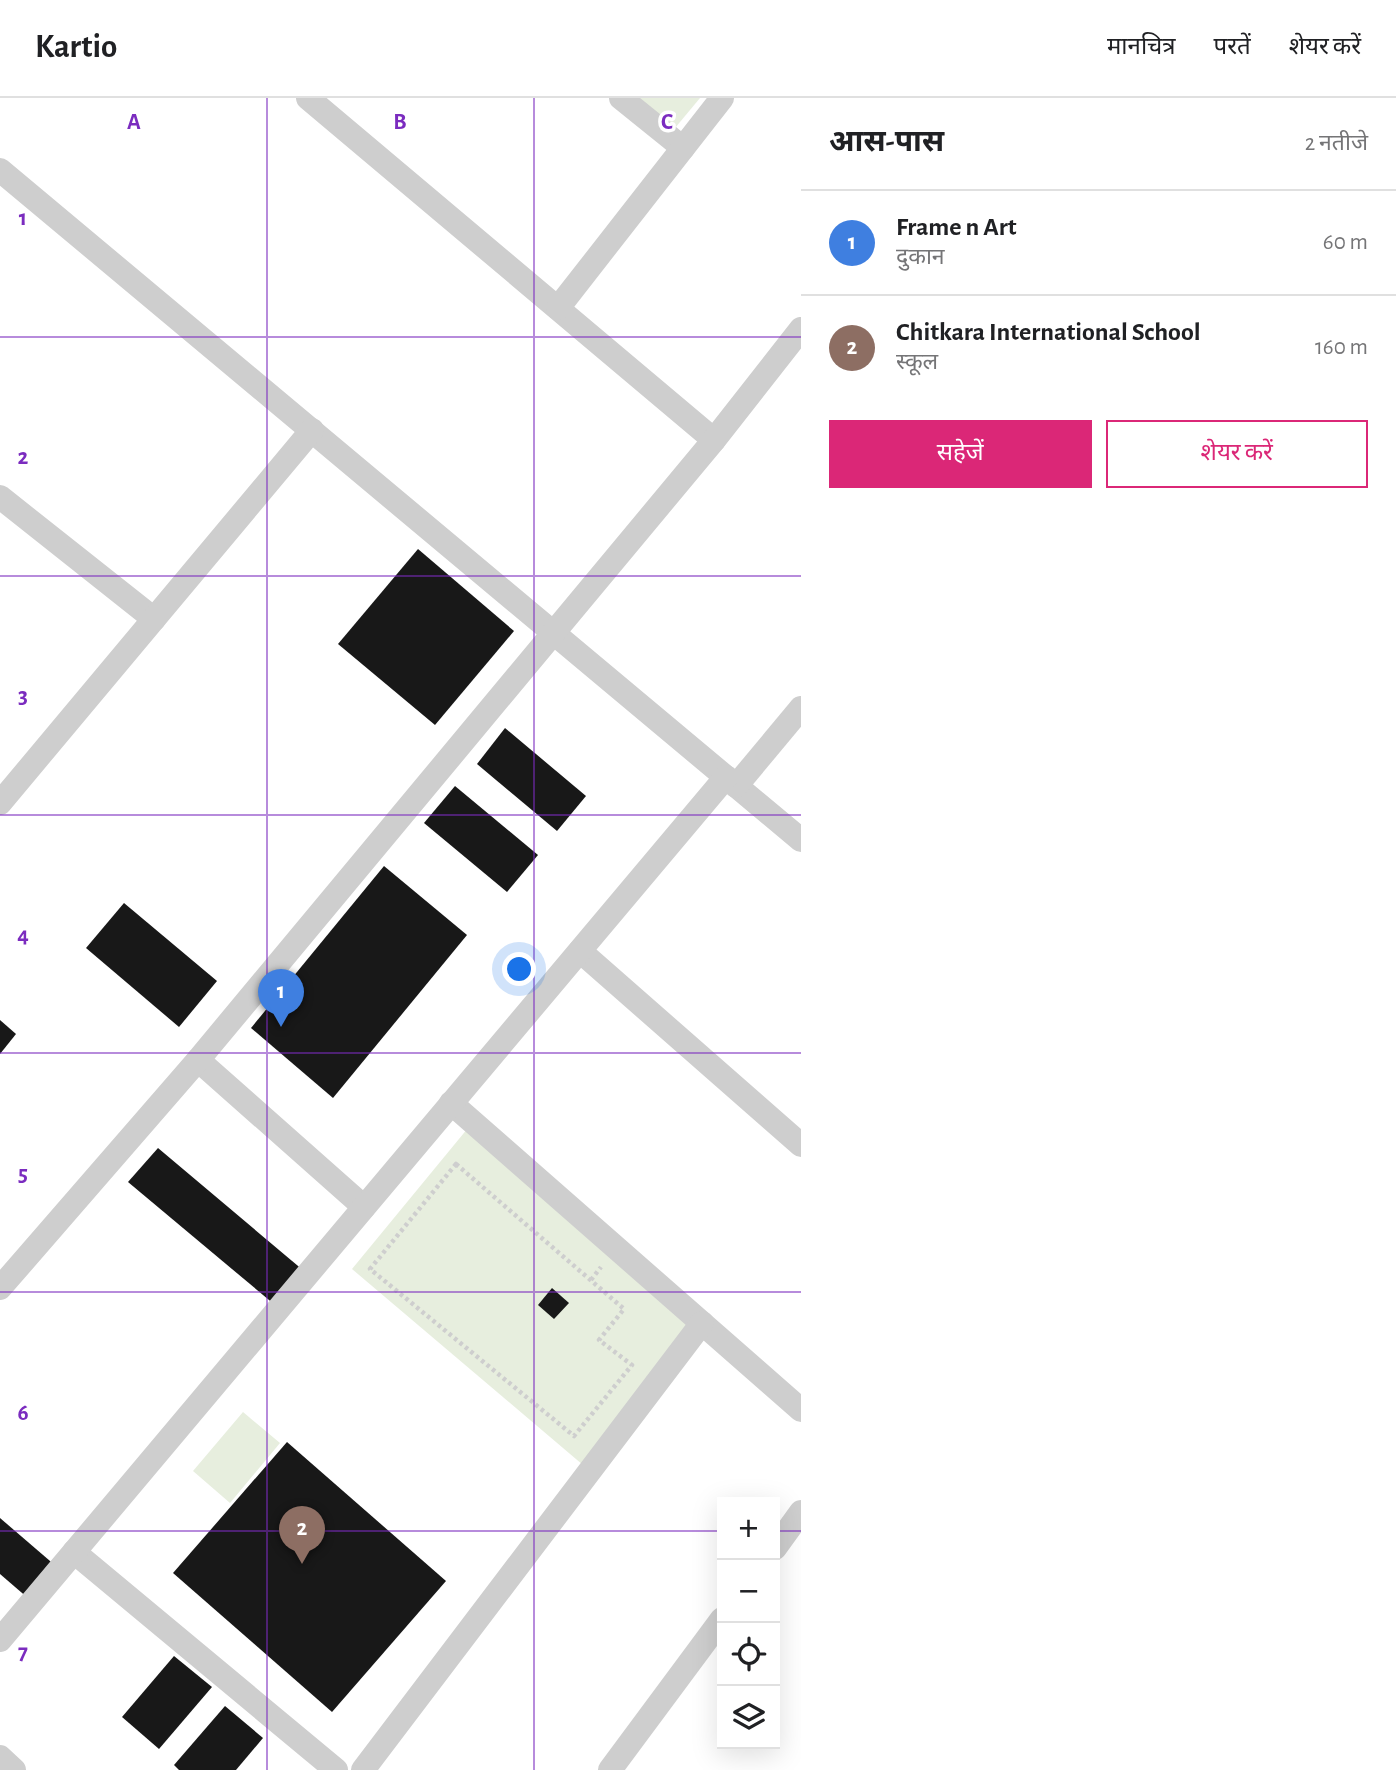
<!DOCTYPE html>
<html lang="hi">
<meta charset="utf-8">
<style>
body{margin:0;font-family:"Alegreya Sans","Noto Sans Devanagari",sans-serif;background:#f2f2f2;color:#202124}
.controls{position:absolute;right:21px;bottom:21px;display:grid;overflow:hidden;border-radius:0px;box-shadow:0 7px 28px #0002}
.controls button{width:63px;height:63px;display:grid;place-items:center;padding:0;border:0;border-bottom:2px solid #e0e0e0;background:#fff;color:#202124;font:35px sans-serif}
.you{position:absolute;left:520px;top:872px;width:24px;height:24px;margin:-18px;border:5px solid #fff;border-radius:50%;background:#1a73e8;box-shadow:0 0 0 10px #1a73e833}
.badge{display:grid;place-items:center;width:46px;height:46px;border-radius:50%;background:#db2777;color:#fff;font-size:23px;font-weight:700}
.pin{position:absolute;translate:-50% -58px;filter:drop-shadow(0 2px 4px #0008)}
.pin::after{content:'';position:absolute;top:37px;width:24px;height:21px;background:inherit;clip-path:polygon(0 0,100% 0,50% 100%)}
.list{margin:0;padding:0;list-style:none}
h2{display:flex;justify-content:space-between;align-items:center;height:91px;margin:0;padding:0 28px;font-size:30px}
h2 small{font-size:23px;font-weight:400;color:#757577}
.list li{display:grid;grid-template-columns:46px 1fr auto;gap:21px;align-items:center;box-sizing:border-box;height:105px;padding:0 28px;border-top:2px solid #e0e0e0}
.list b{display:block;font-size:26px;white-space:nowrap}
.list p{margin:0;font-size:23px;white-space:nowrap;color:#757577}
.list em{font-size:23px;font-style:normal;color:#757577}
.actions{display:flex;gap:14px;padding:21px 28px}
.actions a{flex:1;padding:16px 0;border:2px solid #db2777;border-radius:0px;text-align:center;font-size:24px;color:#db2777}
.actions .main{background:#db2777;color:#fff}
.icon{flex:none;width:38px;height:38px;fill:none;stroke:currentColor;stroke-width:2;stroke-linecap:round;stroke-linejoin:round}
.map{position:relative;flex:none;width:801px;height:1672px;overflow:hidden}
header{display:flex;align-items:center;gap:42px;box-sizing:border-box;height:98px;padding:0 35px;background:#fff;border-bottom:2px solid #e0e0e0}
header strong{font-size:33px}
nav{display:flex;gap:38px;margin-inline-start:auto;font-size:24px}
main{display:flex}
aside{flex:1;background:#fff}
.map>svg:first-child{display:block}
.green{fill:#e7eede}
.building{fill:#181818}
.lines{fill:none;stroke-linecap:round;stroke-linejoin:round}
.path{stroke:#cecece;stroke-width:4.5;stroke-dasharray:3.5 3.5;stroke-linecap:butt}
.street{stroke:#cecece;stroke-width:24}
.grid{fill:none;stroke:#7b2cbf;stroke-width:2;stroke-opacity:0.55}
.grid-label{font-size:23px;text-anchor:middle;font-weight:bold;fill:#7b2cbf;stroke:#fff;stroke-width:7;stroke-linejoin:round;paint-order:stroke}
</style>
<header>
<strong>Kartio</strong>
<nav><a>मानचित्र</a><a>परतें</a><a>शेयर करें</a></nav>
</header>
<main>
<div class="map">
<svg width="801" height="1672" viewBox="0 0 801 1672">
<rect width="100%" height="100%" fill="#fff"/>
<g class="green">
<path d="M 638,0 L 700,0 L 675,30 Z"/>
<path d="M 468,1030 L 690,1224 L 583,1367 L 352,1171 Z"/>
<path d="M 243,1314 L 280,1345 L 230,1405 L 193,1373 Z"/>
</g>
<g class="building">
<path d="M 418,451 L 514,533 L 435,627 L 338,546 Z"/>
<path d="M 505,630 L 586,698 L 557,733 L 477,666 Z"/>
<path d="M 455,688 L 538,757 L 507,794 L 424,725 Z"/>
<path d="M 384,768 L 467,837 L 333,1000 L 251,930 Z"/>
<path d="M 124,805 L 217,883 L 179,929 L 86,850 Z"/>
<path d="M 0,922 L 16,936 L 0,956 Z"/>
<path d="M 158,1050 L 304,1173 L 275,1207 L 128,1084 Z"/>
<path d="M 552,1190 L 569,1205 L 554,1221 L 538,1207 Z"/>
<path d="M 287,1344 L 446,1483 L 332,1614 L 173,1475 Z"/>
<path d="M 0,1420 L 57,1469 L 29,1501 L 0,1476 Z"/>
<path d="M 174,1558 L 212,1589 L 159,1651 L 122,1619 Z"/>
<path d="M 225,1608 L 263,1640 L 236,1672 L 179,1672 L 174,1667 Z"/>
</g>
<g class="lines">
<g class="path">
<path d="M 456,1066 L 624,1211 L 599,1242 L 632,1267 L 574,1338 L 370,1171 Z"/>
<path d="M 591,1182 L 601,1169"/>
</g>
<g class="street">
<path d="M 308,0 L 714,342"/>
<path d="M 621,0 L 683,50"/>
<path d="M 0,72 L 801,742"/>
<path d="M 558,210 L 722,0"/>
<path d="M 0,399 L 154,521"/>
<path d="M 736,688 L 801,610"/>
<path d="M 0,705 L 312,332"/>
<path d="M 580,853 L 801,1047"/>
<path d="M 198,962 L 364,1109"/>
<path d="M 451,1005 L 801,1312"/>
<path d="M 0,1190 L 198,962 L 714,342 L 801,231"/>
<path d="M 775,1450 L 801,1414"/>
<path d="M 74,1454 L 336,1672"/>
<path d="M 0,1542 L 726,679"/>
<path d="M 0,1659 L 14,1672"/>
<path d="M 363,1672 L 702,1225"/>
<path d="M 610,1672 L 722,1521"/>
</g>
</g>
<path class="grid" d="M 267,0 L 267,1672M 534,0 L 534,1672M 0,239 L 801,239M 0,478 L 801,478M 0,717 L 801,717M 0,955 L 801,955M 0,1194 L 801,1194M 0,1433 L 722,1433M 775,1433 L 801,1433"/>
<g class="grid-label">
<text x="134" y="31">A</text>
<text x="400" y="31">B</text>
<text x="667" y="31">C</text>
<text x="23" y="127">1</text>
<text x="23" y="366">2</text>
<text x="23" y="605">3</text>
<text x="23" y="844">4</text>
<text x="23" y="1083">5</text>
<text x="23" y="1322">6</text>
<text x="23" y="1561">7</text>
</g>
</svg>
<div class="controls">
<button>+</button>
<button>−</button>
<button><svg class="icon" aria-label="locate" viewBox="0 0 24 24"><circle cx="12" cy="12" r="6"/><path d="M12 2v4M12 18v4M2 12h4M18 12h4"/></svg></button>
<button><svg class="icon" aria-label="layers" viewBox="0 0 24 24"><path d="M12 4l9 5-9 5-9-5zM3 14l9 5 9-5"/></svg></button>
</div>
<div class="you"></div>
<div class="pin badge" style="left:281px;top:929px;background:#3f7fe0">1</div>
<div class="pin badge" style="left:302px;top:1466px;background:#8d6e63">2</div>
</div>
<aside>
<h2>आस-पास<small>2 नतीजे</small></h2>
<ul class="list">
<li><span class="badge" style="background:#3f7fe0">1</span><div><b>Frame n Art</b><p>दुकान</p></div><em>60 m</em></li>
<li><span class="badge" style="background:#8d6e63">2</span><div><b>Chitkara International School</b><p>स्कूल</p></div><em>160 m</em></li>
</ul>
<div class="actions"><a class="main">सहेजें</a><a>शेयर करें</a></div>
</aside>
</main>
